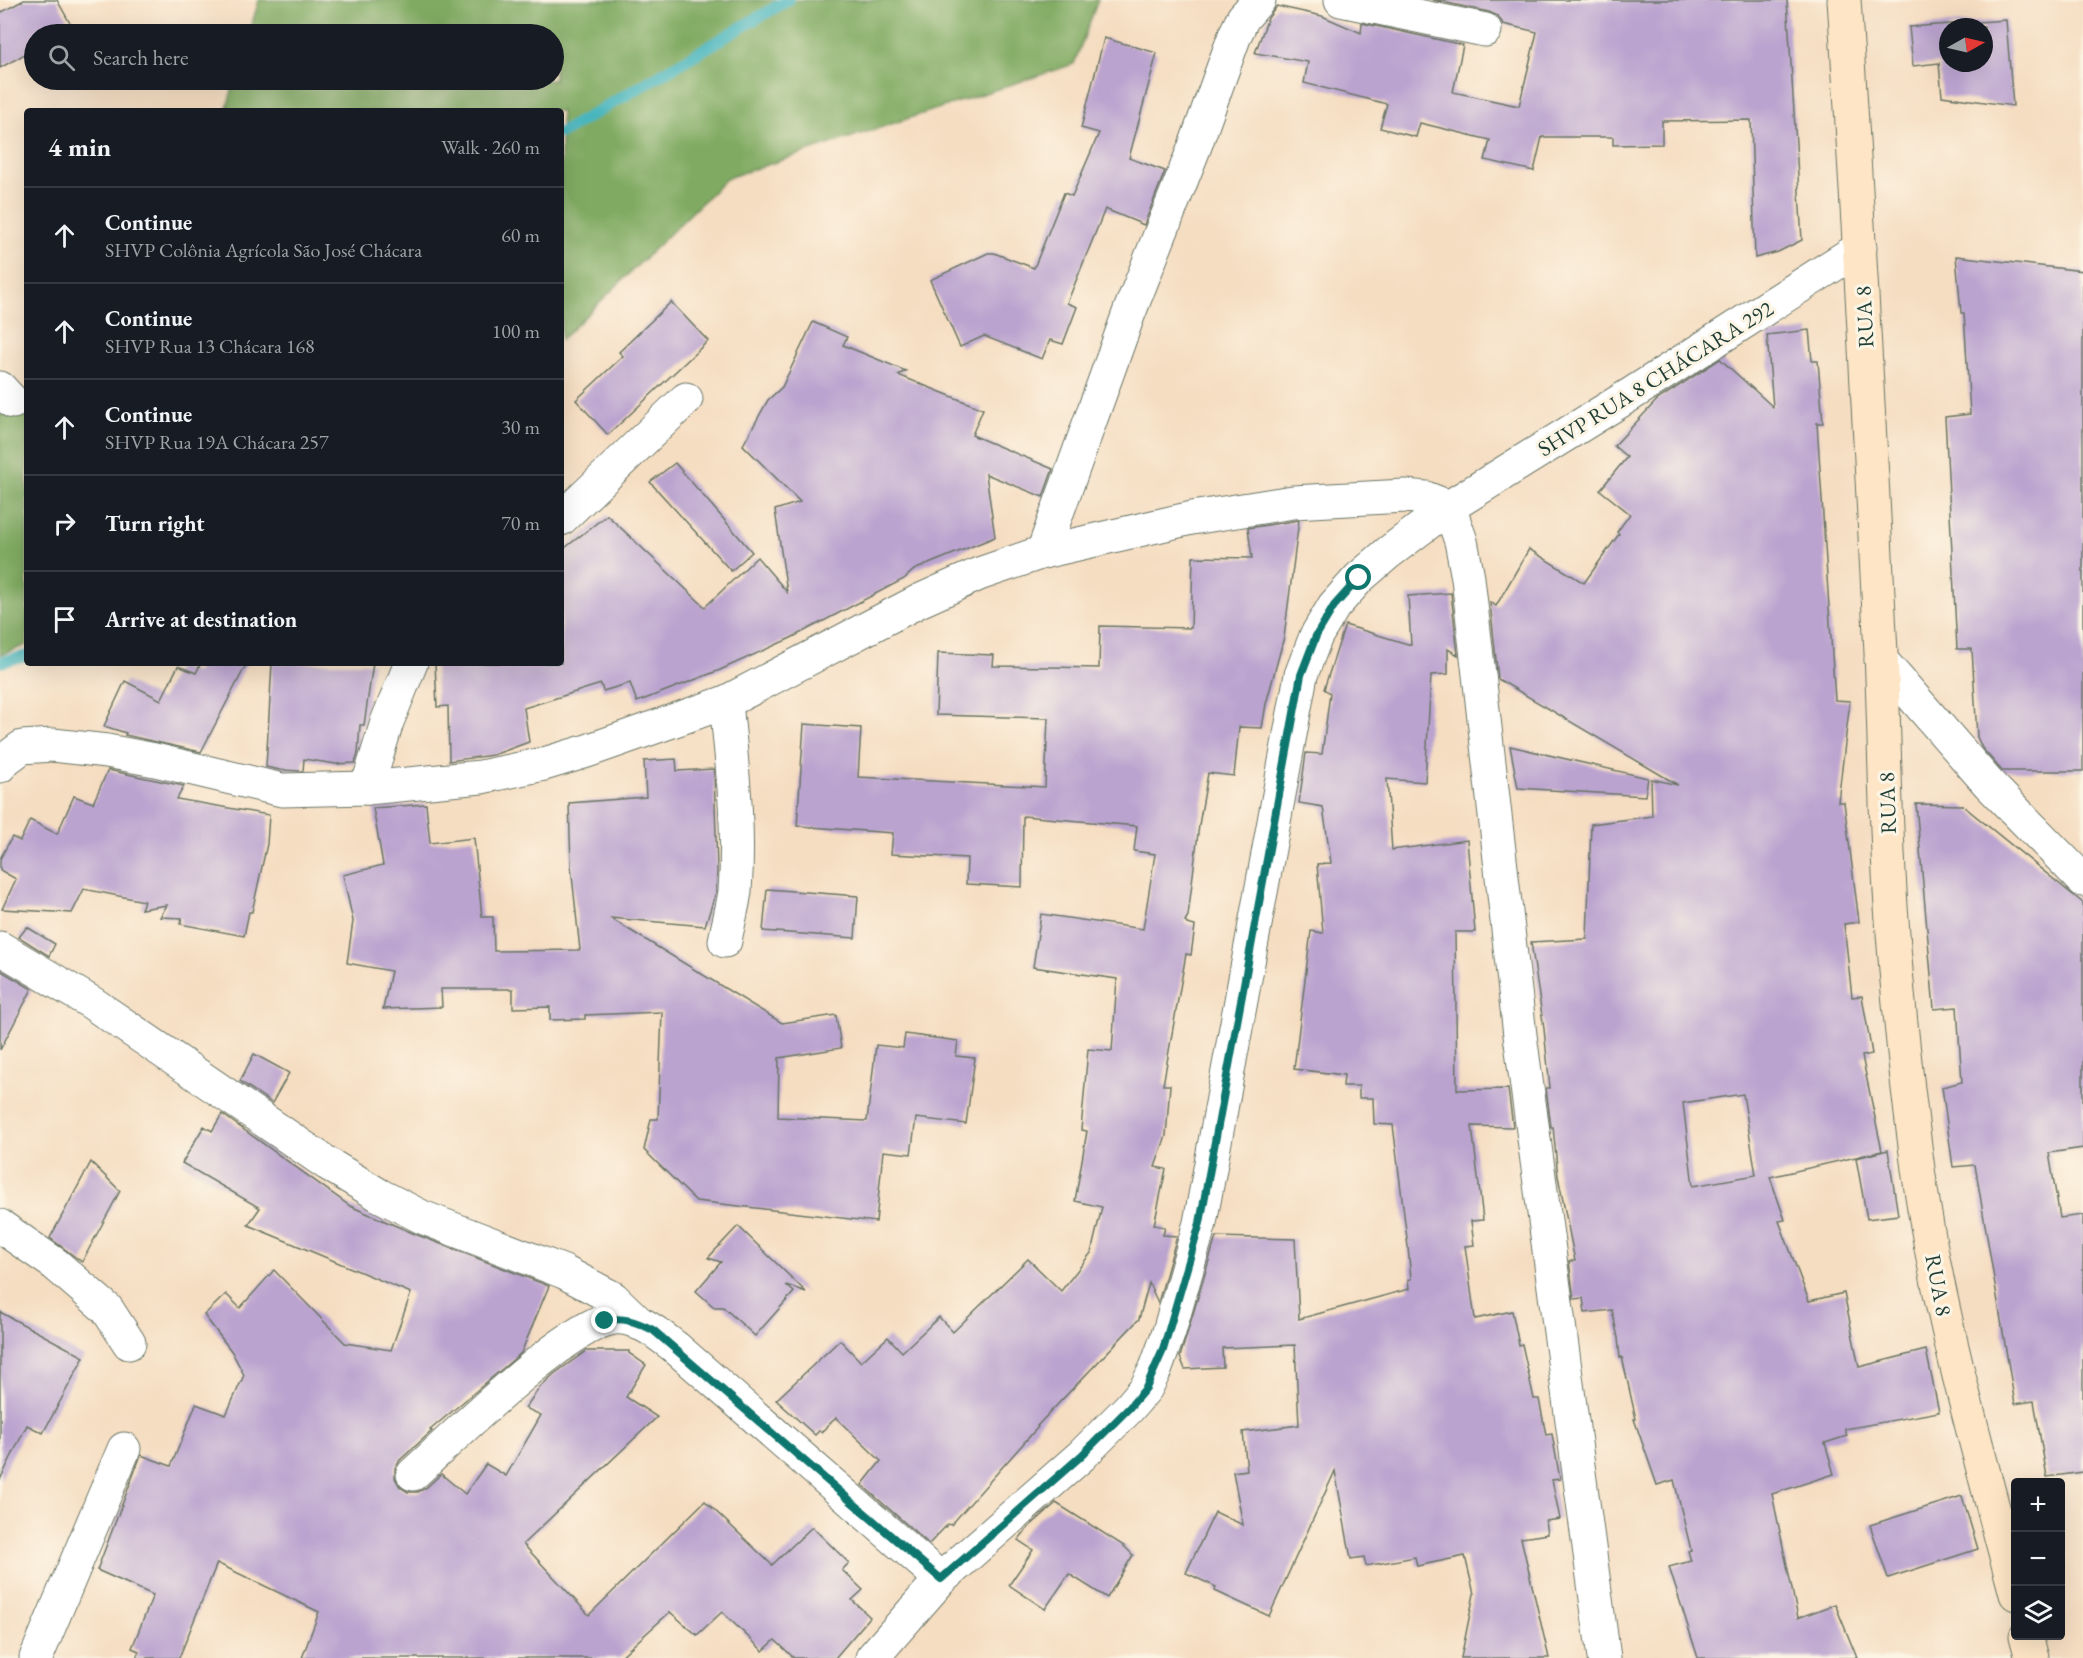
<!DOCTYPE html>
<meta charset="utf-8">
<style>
body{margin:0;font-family:"EB Garamond",serif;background:#20242c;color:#f1f3f6}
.controls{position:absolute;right:18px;bottom:18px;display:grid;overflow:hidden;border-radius:6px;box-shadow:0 6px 24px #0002}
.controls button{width:54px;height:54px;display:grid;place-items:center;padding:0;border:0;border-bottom:2px solid #363941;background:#171b24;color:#f1f3f6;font:30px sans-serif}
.compass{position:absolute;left:1939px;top:18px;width:54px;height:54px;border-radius:50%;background:#171b24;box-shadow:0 6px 24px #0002;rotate:82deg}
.stop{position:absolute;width:18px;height:18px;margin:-14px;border:4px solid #0f766e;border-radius:50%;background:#fff}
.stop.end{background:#0f766e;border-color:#fff;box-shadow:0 2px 6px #0008}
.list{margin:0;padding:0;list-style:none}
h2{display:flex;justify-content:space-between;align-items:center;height:78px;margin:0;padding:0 24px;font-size:26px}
h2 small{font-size:20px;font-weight:400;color:#9ea1a6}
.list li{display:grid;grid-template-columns:39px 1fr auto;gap:18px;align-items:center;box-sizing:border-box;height:96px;padding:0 24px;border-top:2px solid #363941}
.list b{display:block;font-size:22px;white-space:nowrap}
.list p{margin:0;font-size:20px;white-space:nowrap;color:#9ea1a6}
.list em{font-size:20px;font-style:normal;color:#9ea1a6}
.icon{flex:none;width:33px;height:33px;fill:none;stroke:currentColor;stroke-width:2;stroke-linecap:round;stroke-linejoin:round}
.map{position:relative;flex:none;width:2083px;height:1658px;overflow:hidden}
.search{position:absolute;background:#171b24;box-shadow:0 6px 24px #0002;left:24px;top:24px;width:540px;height:66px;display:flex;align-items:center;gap:15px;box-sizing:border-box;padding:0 21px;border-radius:33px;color:#9ea1a6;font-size:22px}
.panel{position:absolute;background:#171b24;box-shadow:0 6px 24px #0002;left:24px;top:108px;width:540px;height:558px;border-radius:6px}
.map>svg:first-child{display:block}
.forest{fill:#80aa62;stroke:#50744b;stroke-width:1.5}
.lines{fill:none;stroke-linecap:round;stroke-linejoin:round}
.stream{stroke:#46b5be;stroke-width:12}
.building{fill:#baa3cf;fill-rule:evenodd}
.street-casing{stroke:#6a7565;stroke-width:35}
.secondary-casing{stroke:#6a7565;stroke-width:35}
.street{stroke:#fff;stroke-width:33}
.secondary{stroke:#fde5c5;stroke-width:33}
.route{stroke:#0f766e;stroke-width:8}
.labels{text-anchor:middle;stroke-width:6;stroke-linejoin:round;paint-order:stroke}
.street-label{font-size:22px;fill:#1f3d34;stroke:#fcf5e5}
</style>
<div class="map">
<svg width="2083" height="1658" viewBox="0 0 2083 1658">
<rect width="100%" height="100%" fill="#fcf5e5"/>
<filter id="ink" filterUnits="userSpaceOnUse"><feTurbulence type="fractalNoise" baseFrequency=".0167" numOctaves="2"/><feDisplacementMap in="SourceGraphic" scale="12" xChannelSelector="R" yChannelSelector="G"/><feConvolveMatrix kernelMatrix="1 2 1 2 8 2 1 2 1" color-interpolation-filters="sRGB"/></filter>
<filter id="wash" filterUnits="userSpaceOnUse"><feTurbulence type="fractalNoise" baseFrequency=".008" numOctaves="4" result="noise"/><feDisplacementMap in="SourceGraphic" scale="24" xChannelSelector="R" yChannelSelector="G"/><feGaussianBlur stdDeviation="1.35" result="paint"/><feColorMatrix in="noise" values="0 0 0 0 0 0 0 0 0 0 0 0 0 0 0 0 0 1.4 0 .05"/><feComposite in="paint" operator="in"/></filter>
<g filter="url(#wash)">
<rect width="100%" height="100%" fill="#f5ddc1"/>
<g class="forest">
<path d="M 259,0 L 1098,0 L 1074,64 L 727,178 L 561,340 L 561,111 L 226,111 L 235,80 L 554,80 L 554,34 L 249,34 Z"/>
<path d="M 27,395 L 27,645 L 0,655 L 0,400 Z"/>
</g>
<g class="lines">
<g class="stream">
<path d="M 561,133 L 788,0"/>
<path d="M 0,662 L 27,656"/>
</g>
</g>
<g id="blocks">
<g class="building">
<path d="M 24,0 L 57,0 L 76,34 L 34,34 L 34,49 L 0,68 L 0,13 Z"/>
<path d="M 1433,0 L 1787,0 L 1802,240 L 1778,252 L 1755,258 L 1751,120 L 1662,121 L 1662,144 L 1613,145 L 1613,137 L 1542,137 L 1534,171 L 1485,160 L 1490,140 L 1420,123 L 1416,137 L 1380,128 L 1387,104 L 1304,83 L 1308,62 L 1255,53 L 1268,18 L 1277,6 L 1322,16 L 1361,33 L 1362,23 L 1463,45 L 1453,92 L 1519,106 L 1537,32 L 1503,24 L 1498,16 L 1489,12 Z"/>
<path d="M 2006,20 L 2013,106 L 1942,96 L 1939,63 L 1913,66 L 1909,27 ZM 1948,27 L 1984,27 L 1984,63 L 1948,63 Z"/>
<path d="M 1104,38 L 1157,53 L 1129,158 L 1165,171 L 1144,225 L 1105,209 L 1067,303 L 1077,307 L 1063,344 L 1050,340 L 1042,359 L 984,336 L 960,347 L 930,280 L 988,253 L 994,253 L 1034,268 L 1064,193 L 1072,196 L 1099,133 L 1081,128 Z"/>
<path d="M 1956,256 L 2083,271 L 2083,771 L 2002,771 L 1982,748 L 1977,737 L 1972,649 L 1957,649 L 1945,417 L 1970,414 L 1964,313 L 1961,313 Z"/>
<path d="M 671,302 L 708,341 L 608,435 L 576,400 L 623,356 L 619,352 Z"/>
<path d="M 813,322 L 847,337 L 843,345 L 906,371 L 898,375 L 983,409 L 972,435 L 1053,469 L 1043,497 L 986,474 L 995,537 L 914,570 L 904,579 L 791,638 L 720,670 L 637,702 L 630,683 L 603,691 L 601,684 L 524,708 L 529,742 L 493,755 L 449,761 L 448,706 L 437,707 L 435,663 L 561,663 L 561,551 L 607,515 L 705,607 L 757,557 L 787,592 L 775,510 L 800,502 L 743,445 L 768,400 L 782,387 Z"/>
<path d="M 1809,330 L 1812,361 L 1818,361 L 1823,423 L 1817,423 L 1835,700 L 1850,701 L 1838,802 L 1844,802 L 1859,922 L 1844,924 L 1852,997 L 1862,996 L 1872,1054 L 1862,1056 L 1882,1151 L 1770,1177 L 1785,1220 L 1779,1221 L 1809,1301 L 1844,1293 L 1859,1367 L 1926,1350 L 1939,1412 L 1845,1429 L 1847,1436 L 1825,1443 L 1834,1474 L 1772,1494 L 1798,1618 L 1835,1604 L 1857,1658 L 1698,1658 L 1669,1567 L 1691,1561 L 1688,1551 L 1691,1550 L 1674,1480 L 1657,1485 L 1634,1419 L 1636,1419 L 1622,1357 L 1620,1358 L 1618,1338 L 1612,1310 L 1585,1313 L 1583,1298 L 1574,1299 L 1569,1261 L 1575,1261 L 1558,1176 L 1553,1127 L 1551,1127 L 1546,1088 L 1550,1088 L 1544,1029 L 1531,942 L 1587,939 L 1591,824 L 1652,816 L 1651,779 L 1678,785 L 1498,679 L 1490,602 L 1496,606 L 1529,549 L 1584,583 L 1619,534 L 1617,532 L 1630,514 L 1600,490 L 1627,457 L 1614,446 L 1657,400 L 1720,359 L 1773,407 L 1767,335 ZM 1743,1094 L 1756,1175 L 1693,1186 L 1683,1103 Z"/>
<path d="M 675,463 L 752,552 L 731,571 L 650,482 Z"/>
<path d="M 1299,520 L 1284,637 L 1266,704 L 1262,728 L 1239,727 L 1234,776 L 1208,773 L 1199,825 L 1188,916 L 1185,921 L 1187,924 L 1195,926 L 1191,955 L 1186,954 L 1163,1085 L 1170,1085 L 1166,1136 L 1155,1167 L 1166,1169 L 1154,1225 L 1165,1227 L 1163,1235 L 1177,1236 L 1158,1303 L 1149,1283 L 1139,1319 L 1037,1426 L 1038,1427 L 951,1525 L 948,1524 L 929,1544 L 862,1485 L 881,1461 L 836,1418 L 821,1432 L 819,1431 L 815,1435 L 776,1400 L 840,1340 L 861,1362 L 888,1337 L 902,1352 L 939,1317 L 953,1332 L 1028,1259 L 1061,1291 L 1091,1253 L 1102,1207 L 1075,1201 L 1087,1131 L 1081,1130 L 1088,1049 L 1112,1051 L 1117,979 L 1033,967 L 1041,914 L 1143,929 L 1155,854 L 1134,851 L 1137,826 L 1023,816 L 1022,887 L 966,884 L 967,858 L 891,854 L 893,833 L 797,826 L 804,724 L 861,728 L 858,777 L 1045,787 L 1048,718 L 936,715 L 938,653 L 994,655 L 993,666 L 1099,668 L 1100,626 L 1191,628 L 1193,557 L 1252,558 L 1248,528 Z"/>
<path d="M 1451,593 L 1458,655 L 1448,649 L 1448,674 L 1431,675 L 1425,782 L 1387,779 L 1392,850 L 1467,840 L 1475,932 L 1455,932 L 1457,1090 L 1508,1089 L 1513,1127 L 1472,1126 L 1483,1220 L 1471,1221 L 1474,1245 L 1465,1246 L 1475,1319 L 1512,1311 L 1519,1345 L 1522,1344 L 1534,1399 L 1539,1399 L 1546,1435 L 1552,1434 L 1560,1479 L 1552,1480 L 1560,1519 L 1546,1521 L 1548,1534 L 1521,1538 L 1549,1658 L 1461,1658 L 1474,1594 L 1465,1556 L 1417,1566 L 1415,1557 L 1366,1566 L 1364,1557 L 1351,1559 L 1335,1471 L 1269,1616 L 1215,1591 L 1216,1587 L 1186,1573 L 1215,1512 L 1243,1525 L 1233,1472 L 1247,1470 L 1243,1432 L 1299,1425 L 1295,1345 L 1222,1348 L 1223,1367 L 1185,1369 L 1180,1357 L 1216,1237 L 1295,1239 L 1299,1319 L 1409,1289 L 1408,1280 L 1411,1279 L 1408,1247 L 1393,1125 L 1374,1124 L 1373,1098 L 1359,1098 L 1359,1086 L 1343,1086 L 1344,1075 L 1294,1069 L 1311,931 L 1323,933 L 1317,864 L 1331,863 L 1323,807 L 1299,803 L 1306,753 L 1322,754 L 1330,693 L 1324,689 L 1345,625 L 1411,645 L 1408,596 Z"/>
<path d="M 201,663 L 247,663 L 201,752 L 125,735 L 126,733 L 104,726 L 125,681 L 161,700 L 178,666 L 196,673 Z"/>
<path d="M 272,663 L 373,663 L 364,725 L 360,725 L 358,753 L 355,763 L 336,764 L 304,759 L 303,771 L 280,770 L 266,767 Z"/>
<path d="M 1510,746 L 1648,778 L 1645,796 L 1518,788 Z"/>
<path d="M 676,759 L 677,771 L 714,769 L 717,869 L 716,892 L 705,926 L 610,918 L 782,1023 L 836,1015 L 841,1048 L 779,1058 L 778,1117 L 867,1121 L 876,1045 L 903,1048 L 905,1034 L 958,1041 L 956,1056 L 975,1058 L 966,1124 L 916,1118 L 911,1154 L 883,1151 L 876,1222 L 696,1201 L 644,1150 L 651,1119 L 658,1119 L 662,1012 L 585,1015 L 585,1019 L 550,1020 L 550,1007 L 513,1008 L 513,989 L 441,989 L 442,1007 L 383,1009 L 391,971 L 347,963 L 353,921 L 343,875 L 383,865 L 373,808 L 426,804 L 430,843 L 474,838 L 482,917 L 493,917 L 494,951 L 580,950 L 571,866 L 569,803 L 646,797 L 644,761 Z"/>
<path d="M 108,770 L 184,786 L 177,799 L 269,815 L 267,844 L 252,912 L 249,912 L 244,936 L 180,924 L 182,918 L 160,917 L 167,905 L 141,909 L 144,901 L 84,889 L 72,913 L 2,909 L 16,879 L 0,870 L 0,859 L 12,837 L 20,841 L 30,820 L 57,834 L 74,796 L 93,803 Z"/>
<path d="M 1916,804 L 1962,805 L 2083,903 L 2083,1148 L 2049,1153 L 2060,1218 L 2083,1215 L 2083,1472 L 2047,1477 L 2034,1401 L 2015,1404 L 1975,1165 L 1953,1167 L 1942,1087 L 1962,1082 L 1957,1007 L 1934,1009 Z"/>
<path d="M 767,889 L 858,896 L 855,938 L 763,931 Z"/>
<path d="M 27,927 L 55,944 L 49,956 L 19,937 Z"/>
<path d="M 0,970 L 32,989 L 0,1050 Z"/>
<path d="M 254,1054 L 289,1073 L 272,1103 L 240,1081 Z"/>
<path d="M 222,1114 L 350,1206 L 415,1234 L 549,1286 L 521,1353 L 430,1430 L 432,1431 L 400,1460 L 395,1468 L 395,1478 L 400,1487 L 408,1492 L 418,1492 L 426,1488 L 441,1474 L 465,1494 L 486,1464 L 506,1476 L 541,1415 L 525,1408 L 540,1387 L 554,1374 L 586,1351 L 629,1351 L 629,1353 L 646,1365 L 626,1397 L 657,1417 L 523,1544 L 589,1615 L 705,1501 L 772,1565 L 812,1527 L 849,1563 L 842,1570 L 863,1590 L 852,1600 L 870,1617 L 835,1658 L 794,1658 L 775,1640 L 763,1651 L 722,1612 L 697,1635 L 670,1612 L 619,1658 L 302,1658 L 319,1612 L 217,1563 L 179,1658 L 136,1658 L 139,1651 L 132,1648 L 153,1595 L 97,1570 L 141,1455 L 171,1466 L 196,1404 L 226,1415 L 244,1375 L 232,1352 L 204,1315 L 226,1294 L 240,1308 L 274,1270 L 345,1343 L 391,1350 L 411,1293 L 248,1225 L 260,1208 L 182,1163 L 204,1126 L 212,1131 Z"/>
<path d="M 1888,1150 L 1898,1215 L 1867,1219 L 1856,1158 Z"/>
<path d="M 91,1162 L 120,1191 L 82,1262 L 50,1238 Z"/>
<path d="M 738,1226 L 806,1292 L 786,1285 L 794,1292 L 755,1336 L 723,1307 L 714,1307 L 696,1291 L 721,1262 L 708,1258 Z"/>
<path d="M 0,1312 L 84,1357 L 43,1433 L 27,1425 L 0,1480 Z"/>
<path d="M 1962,1496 L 1978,1549 L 1888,1578 L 1870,1525 Z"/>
<path d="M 1056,1503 L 1124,1546 L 1133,1555 L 1107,1598 L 1069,1574 L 1045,1609 L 1009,1585 L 1033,1550 L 1018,1540 L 1028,1528 Z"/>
</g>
</g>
</g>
<g filter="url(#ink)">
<use href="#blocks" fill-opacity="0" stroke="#6a7565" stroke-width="1.5"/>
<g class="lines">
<g class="street-casing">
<g id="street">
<path d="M 1341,0 L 1485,30"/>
<path d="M 0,388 L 13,402"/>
<path d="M 561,519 L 686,399"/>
<path d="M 1043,552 L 1129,313 L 1195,146 L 1235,35 L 1243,18 L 1259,0"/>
<path d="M 1881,660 L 1988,783 L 2083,880"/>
<path d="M 0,766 L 6,759 L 22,747 L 53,745 L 107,751 L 155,760 L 282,790 L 367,788 L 481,777 L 544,764 L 587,751 L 726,702 L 919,601 L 979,574 L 1043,552 L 1192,518 L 1293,502 L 1405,496 L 1426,498 L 1449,507 L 1461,541 L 1468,578 L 1520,1035 L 1604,1658"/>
<path d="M 367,788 L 387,722 L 411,663"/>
<path d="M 725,941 C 728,924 733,907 735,891 C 740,828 732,765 726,702"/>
<path d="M 0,948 L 92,1003 L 328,1164 L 379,1195 L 422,1217 L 564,1272 L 613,1298 L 640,1324"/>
<path d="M 0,1226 L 55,1264 L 107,1309 L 129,1343"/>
<path d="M 413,1474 C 451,1440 569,1323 614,1318 C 637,1316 658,1334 675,1347 L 941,1579"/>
<path d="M 36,1658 L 124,1449"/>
<path d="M 872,1658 L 941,1579 L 1081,1456 L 1129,1408 L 1146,1388 L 1156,1368 L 1169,1332 L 1200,1223 L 1301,675 L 1316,636 L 1334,606 L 1359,578 L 1388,553 L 1449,507 L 1633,393 L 1860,248"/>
</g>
</g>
<g class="secondary-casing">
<g id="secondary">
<path d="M 1844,0 C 1859,218 1870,436 1881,653 C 1885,742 1885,831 1892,920 C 1898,1003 1907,1086 1918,1169 C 1938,1313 1979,1453 2016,1594"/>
<path d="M 2026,1636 L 2032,1658"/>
</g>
</g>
<use href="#street" class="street"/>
<use href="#secondary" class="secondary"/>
</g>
</g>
<g class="lines" filter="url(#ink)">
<path class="route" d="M 605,1321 C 622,1316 637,1322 653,1330 L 941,1579 L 1081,1456 L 1129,1408 L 1146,1388 L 1163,1350 L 1200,1223 L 1301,675 L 1316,636 L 1334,606 L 1359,578"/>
</g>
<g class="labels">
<g class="street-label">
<text transform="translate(1864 317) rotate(-93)" y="8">RUA 8</text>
<text transform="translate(1655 378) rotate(-32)" y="8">SHVP RUA 8 CHÁCARA 292</text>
<text transform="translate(1887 803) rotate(-92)" y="8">RUA 8</text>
<text transform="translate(1939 1285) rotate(79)" y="8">RUA 8</text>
</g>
</g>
</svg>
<div class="controls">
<button>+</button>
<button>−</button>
<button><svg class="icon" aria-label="layers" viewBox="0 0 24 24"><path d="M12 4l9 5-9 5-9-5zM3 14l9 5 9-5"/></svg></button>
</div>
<svg class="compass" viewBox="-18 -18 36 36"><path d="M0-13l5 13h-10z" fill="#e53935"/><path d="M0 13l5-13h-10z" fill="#9ea1a6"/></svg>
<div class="stop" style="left:1359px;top:578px"></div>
<div class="stop end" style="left:605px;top:1321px"></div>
<div class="search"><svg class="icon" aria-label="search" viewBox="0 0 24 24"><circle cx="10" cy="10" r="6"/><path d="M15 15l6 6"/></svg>Search here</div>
<section class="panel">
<h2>4 min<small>Walk · 260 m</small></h2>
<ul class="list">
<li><svg class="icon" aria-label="ahead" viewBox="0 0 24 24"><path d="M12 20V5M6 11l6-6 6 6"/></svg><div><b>Continue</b><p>SHVP Colônia Agrícola São José Chácara</p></div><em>60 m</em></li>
<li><svg class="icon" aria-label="ahead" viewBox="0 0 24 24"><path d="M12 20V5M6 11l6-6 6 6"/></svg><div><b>Continue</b><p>SHVP Rua 13 Chácara 168</p></div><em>100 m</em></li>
<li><svg class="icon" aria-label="ahead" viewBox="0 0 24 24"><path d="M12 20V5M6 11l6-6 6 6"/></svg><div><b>Continue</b><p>SHVP Rua 19A Chácara 257</p></div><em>30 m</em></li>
<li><svg class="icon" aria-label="right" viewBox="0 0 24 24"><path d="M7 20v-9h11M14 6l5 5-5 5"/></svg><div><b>Turn right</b></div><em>70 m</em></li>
<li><svg class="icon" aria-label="arrive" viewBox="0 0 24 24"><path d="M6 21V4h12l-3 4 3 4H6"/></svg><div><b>Arrive at destination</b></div></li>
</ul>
</section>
</div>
